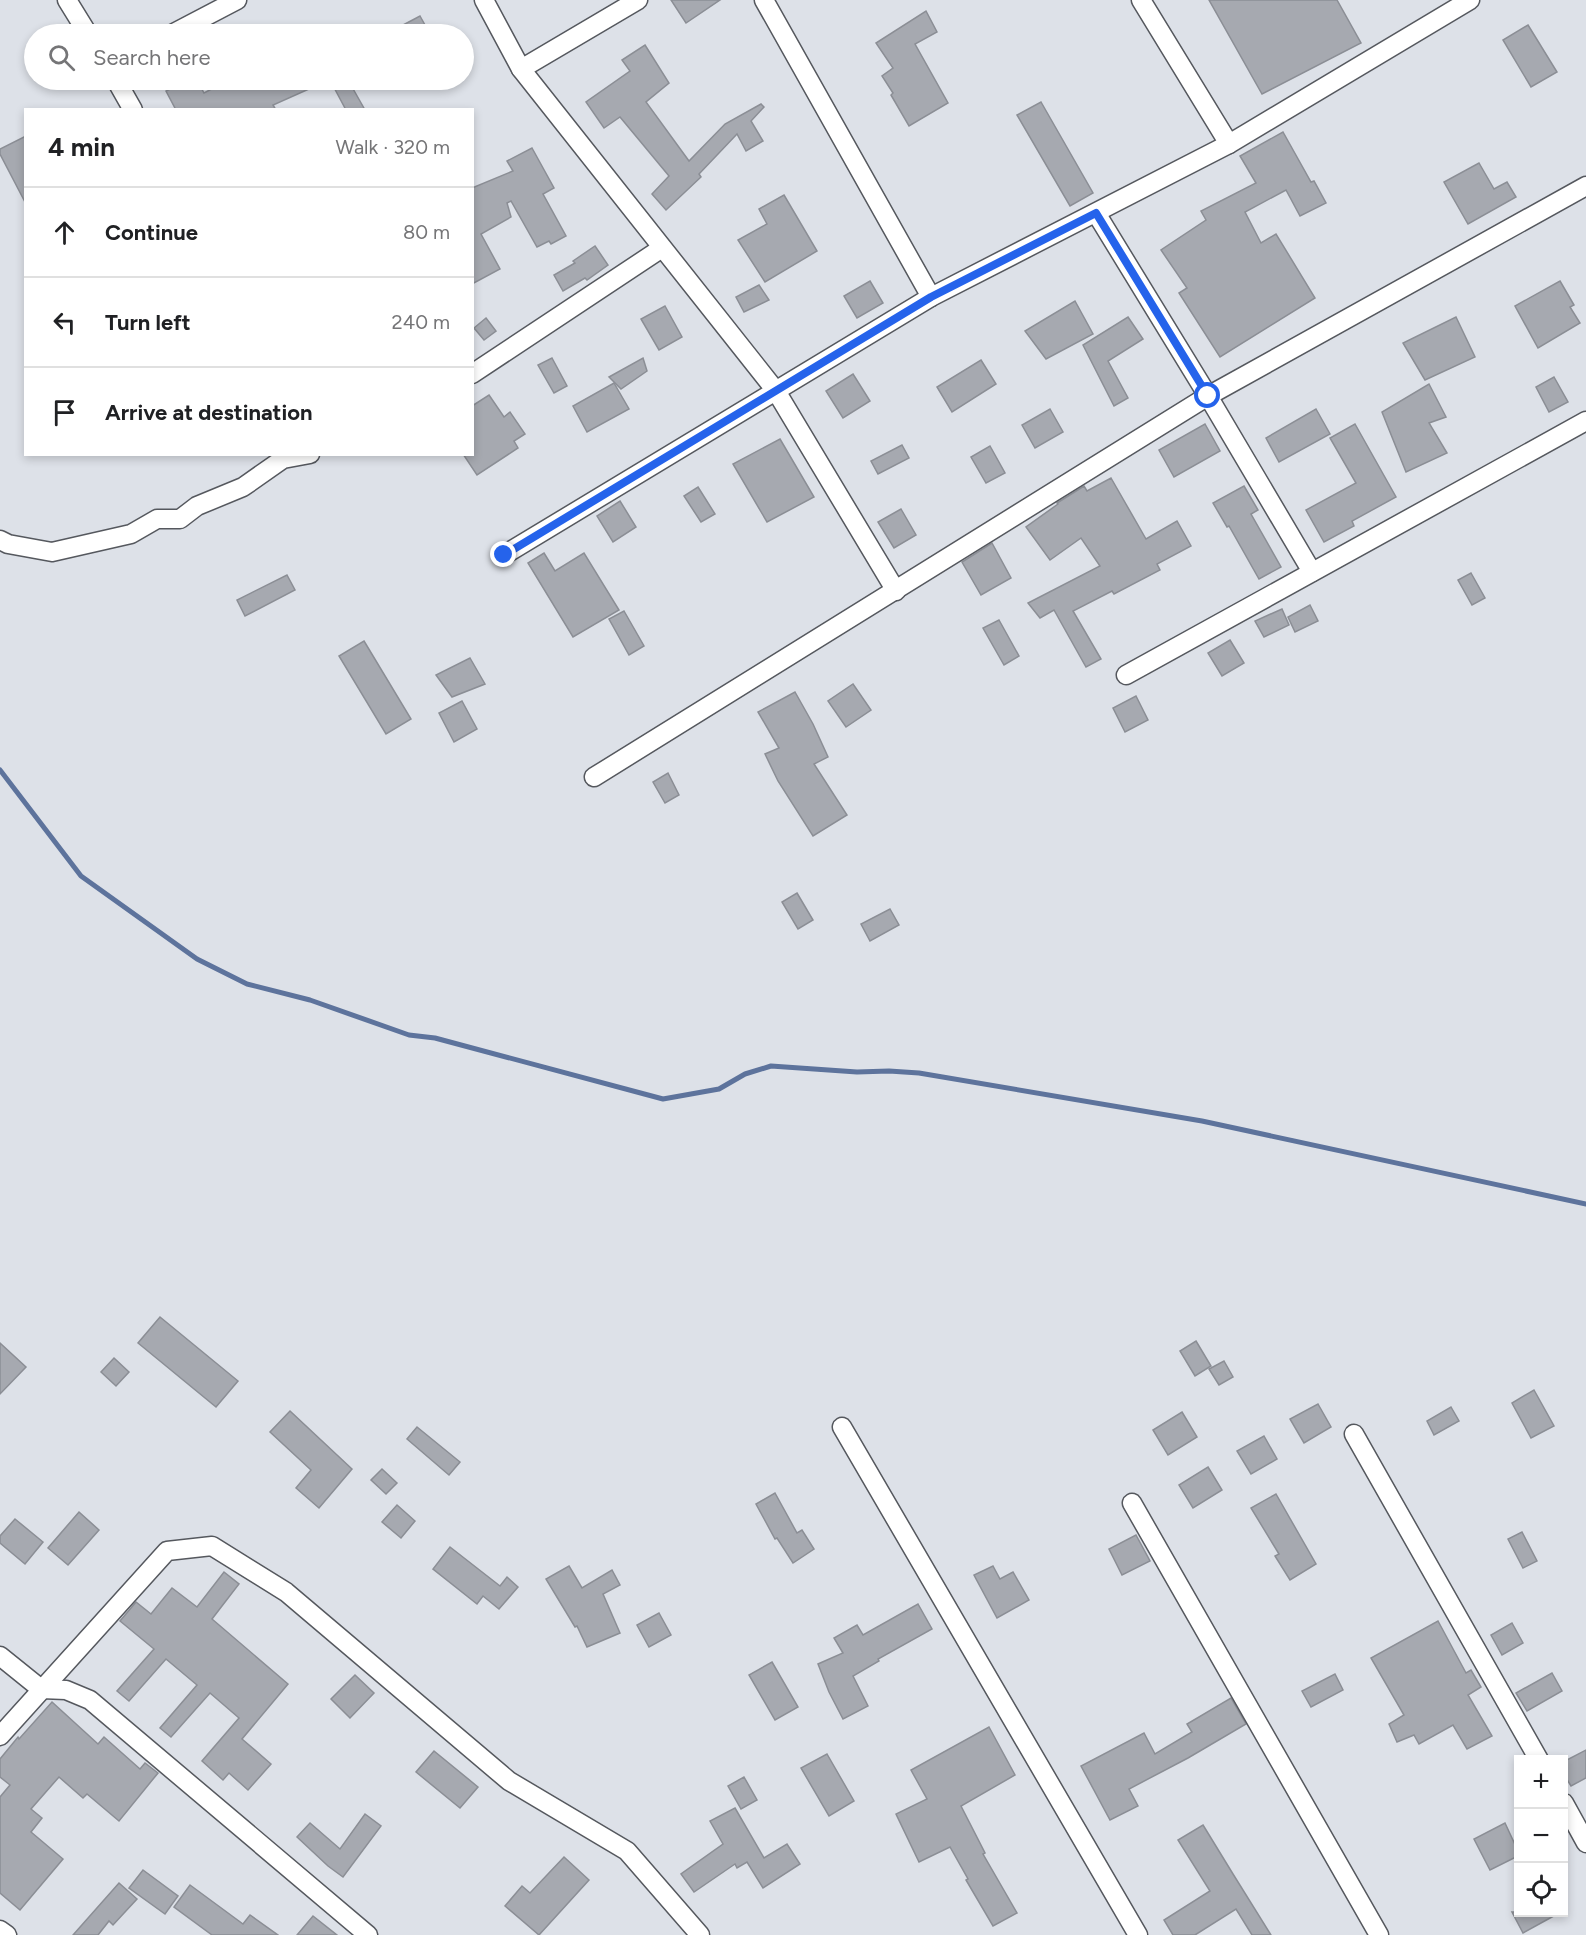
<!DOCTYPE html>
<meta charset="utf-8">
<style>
body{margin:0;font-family:Figtree,sans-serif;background:#f2f2f2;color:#202124}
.controls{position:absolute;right:18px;bottom:18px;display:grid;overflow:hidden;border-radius:0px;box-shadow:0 3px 9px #0003}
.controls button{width:54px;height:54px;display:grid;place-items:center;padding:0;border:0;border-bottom:2px solid #e0e0e0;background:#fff;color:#202124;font:30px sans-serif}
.stop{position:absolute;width:18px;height:18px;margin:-14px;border:4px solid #2563eb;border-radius:50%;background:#fff}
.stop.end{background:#2563eb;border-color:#fff;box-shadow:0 2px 6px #0008}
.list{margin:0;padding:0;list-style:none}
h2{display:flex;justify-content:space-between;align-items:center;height:78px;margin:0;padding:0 24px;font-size:26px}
h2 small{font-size:20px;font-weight:400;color:#757577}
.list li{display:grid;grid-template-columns:39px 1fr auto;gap:18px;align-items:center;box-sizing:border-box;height:90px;padding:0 24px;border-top:2px solid #e0e0e0}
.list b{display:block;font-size:22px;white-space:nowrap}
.list em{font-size:20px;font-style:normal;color:#757577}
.icon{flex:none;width:33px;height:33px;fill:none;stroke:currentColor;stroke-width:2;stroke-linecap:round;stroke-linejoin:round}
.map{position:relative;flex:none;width:1586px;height:1935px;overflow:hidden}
.search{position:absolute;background:#fff;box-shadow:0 3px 9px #0003;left:24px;top:24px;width:450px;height:66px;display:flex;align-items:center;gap:15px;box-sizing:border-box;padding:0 21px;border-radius:33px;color:#757577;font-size:22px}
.panel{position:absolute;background:#fff;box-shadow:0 3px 9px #0003;left:24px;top:108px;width:450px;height:348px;border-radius:0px}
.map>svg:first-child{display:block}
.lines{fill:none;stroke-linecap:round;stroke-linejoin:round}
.stream{stroke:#5d739c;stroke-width:5}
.building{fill:#a6a9b0;stroke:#8b8e95;stroke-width:1.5}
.minor-casing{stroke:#55585e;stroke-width:21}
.minor{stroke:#fff;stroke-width:18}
.route{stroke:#2563eb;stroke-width:8}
</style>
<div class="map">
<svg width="1586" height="1935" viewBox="0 0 1586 1935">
<rect width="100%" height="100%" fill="#dde1e8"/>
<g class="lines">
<path class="stream" d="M 0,770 L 81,876 L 197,959 L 247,984 L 310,1000 L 409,1035 L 435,1038 L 663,1099 L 719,1089 L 745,1074 L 771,1066 L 857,1072 L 889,1071 L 919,1073 L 1202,1121 L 1586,1204"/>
</g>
<g class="building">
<path d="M 671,0 L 720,0 L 686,23 Z"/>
<path d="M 1209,0 L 1337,0 L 1361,43 L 1262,94 Z"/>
<path d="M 926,11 L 937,32 L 915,44 L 948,103 L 909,126 L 891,95 L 893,93 L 882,76 L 893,68 L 876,43 Z"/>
<path d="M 420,16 L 430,34 L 386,34 Z"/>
<path d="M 1528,25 L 1557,72 L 1531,87 L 1503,40 Z"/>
<path d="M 645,45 L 669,83 L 646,102 L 689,161 L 725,124 L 761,104 L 764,107 L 751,121 L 763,141 L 746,151 L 737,134 L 699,174 L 701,177 L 666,210 L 652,194 L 669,176 L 620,117 L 604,128 L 586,102 L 630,71 L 622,60 Z"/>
<path d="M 189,80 L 197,80 L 204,93 L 229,80 L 329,80 L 273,105 L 276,110 L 176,110 L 166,91 Z"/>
<path d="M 330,80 L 348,80 L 365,110 L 346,110 Z"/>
<path d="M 1041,102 L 1093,193 L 1070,206 L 1017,115 Z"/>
<path d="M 1283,132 L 1311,182 L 1314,181 L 1326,203 L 1300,216 L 1286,190 L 1245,212 L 1261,243 L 1276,234 L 1315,298 L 1220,357 L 1179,293 L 1187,288 L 1161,250 L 1206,220 L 1201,211 L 1256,183 L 1240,156 Z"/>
<path d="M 26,136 L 26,204 L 0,154 L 0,149 Z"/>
<path d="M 532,148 L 554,188 L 543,194 L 566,236 L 551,244 L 549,241 L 537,247 L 511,201 L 507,203 L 511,217 L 481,234 L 500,269 L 472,284 L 472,188 L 513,171 L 507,161 Z"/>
<path d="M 1479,163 L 1494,189 L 1507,182 L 1516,197 L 1468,224 L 1444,182 Z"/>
<path d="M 784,195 L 817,251 L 765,282 L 738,240 L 767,224 L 759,209 Z"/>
<path d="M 595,246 L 608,265 L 587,280 L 585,278 L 563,291 L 554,275 L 575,263 L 573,261 Z"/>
<path d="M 870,281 L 883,303 L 857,318 L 844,296 Z"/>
<path d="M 1560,281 L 1574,305 L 1570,307 L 1580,323 L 1538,348 L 1515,306 Z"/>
<path d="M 759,285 L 769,300 L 744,312 L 736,297 Z"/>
<path d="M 1075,301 L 1093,334 L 1046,359 L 1025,331 Z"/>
<path d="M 665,306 L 682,337 L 659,350 L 641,319 Z"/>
<path d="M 1128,317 L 1143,339 L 1108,361 L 1128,398 L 1114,406 L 1083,345 Z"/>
<path d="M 1456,317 L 1475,357 L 1425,380 L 1403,343 Z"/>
<path d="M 486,318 L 496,331 L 484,340 L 474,328 Z"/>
<path d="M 552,358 L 567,386 L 554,393 L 538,365 Z"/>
<path d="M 643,358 L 647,371 L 621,389 L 609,377 Z"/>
<path d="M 981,360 L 996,384 L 952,412 L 937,387 Z"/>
<path d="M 853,374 L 870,401 L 843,418 L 826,391 Z"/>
<path d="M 1554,377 L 1568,402 L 1549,412 L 1536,387 Z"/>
<path d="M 614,383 L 629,409 L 587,432 L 573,406 Z"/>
<path d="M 1429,384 L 1446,417 L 1429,423 L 1447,453 L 1406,472 L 1382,412 Z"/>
<path d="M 489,395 L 504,417 L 510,412 L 525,434 L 514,441 L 518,448 L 477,475 L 463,454 L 472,454 L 472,406 Z"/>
<path d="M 1050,409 L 1063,432 L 1035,448 L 1022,425 Z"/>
<path d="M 1316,409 L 1330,434 L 1279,462 L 1266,438 Z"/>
<path d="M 1205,424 L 1220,451 L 1174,477 L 1159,450 Z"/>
<path d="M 1355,424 L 1396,497 L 1352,521 L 1354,526 L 1324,542 L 1306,510 L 1356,483 L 1330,438 Z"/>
<path d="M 780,439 L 814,497 L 767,522 L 733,464 Z"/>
<path d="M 902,445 L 909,458 L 878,474 L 871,461 Z"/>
<path d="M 990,446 L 1005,473 L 986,483 L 971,457 Z"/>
<path d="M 1111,478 L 1146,539 L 1177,521 L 1191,546 L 1157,564 L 1160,570 L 1114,594 L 1112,591 L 1073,611 L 1101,659 L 1086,667 L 1054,610 L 1040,618 L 1028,603 L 1100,566 L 1081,538 L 1050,560 L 1026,527 L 1058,504 L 1057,503 L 1084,486 L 1087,491 Z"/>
<path d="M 1244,486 L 1258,510 L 1251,514 L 1281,567 L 1259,579 L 1229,526 L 1227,527 L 1213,503 Z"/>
<path d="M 698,487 L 715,514 L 701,522 L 684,496 Z"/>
<path d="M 620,501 L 636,527 L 613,542 L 597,516 Z"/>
<path d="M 901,509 L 916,535 L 894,548 L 878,522 Z"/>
<path d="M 992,543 L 1011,578 L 981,595 L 962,562 Z"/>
<path d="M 544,553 L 555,571 L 584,553 L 619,610 L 573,637 L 528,563 Z"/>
<path d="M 1471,573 L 1485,598 L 1472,605 L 1458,580 Z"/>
<path d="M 287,575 L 295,590 L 245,616 L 237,600 Z"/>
<path d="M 1310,605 L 1318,621 L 1295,632 L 1288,617 Z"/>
<path d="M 1282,609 L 1289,625 L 1264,637 L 1255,621 Z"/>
<path d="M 624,611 L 644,646 L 629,655 L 609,619 Z"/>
<path d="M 999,620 L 1019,656 L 1004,665 L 983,628 Z"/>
<path d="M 1230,640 L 1244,663 L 1222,676 L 1208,653 Z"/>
<path d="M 364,641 L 411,719 L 386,734 L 339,656 Z"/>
<path d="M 470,658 L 485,684 L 452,697 L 436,675 Z"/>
<path d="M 853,684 L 871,710 L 846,727 L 828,701 Z"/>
<path d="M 795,692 L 813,724 L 828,757 L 814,764 L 847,815 L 813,836 L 778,781 L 765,754 L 779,748 L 758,712 Z"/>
<path d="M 1136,696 L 1148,720 L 1125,732 L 1113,708 Z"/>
<path d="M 462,701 L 477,729 L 454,742 L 439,713 Z"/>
<path d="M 668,773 L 679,795 L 665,803 L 653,782 Z"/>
<path d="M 797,893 L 813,920 L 798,929 L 782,902 Z"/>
<path d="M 890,909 L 899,925 L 870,941 L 861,924 Z"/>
<path d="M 160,1317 L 238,1381 L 216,1407 L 138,1343 Z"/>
<path d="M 1196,1341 L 1211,1366 L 1195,1376 L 1180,1351 Z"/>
<path d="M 0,1343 L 26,1367 L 0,1394 Z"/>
<path d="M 114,1358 L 129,1372 L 116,1386 L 101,1372 Z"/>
<path d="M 1224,1361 L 1233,1377 L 1219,1385 L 1209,1369 Z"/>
<path d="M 1534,1390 L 1554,1426 L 1531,1438 L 1512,1403 Z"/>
<path d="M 1318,1404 L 1331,1427 L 1304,1443 L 1290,1419 Z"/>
<path d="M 1451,1407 L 1459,1421 L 1434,1435 L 1427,1421 Z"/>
<path d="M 290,1411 L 352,1469 L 319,1508 L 296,1488 L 311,1470 L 270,1432 Z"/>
<path d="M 1182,1412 L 1197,1437 L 1168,1455 L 1153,1430 Z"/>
<path d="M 417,1427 L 460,1462 L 449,1475 L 407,1439 Z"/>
<path d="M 1264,1436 L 1277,1459 L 1251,1474 L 1237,1451 Z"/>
<path d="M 1208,1467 L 1222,1490 L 1193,1508 L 1179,1485 Z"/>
<path d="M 382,1469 L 397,1483 L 386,1494 L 371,1480 Z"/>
<path d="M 775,1493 L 797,1533 L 802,1530 L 814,1549 L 793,1563 L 777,1538 L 775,1539 L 756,1504 Z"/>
<path d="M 1276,1494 L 1316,1564 L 1290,1580 L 1275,1556 L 1279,1554 L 1251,1508 Z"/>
<path d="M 397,1505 L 415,1521 L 401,1538 L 382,1522 Z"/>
<path d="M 79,1512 L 99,1530 L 68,1565 L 48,1548 Z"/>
<path d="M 15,1519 L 43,1542 L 25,1564 L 0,1543 L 0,1536 Z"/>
<path d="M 1522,1532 L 1537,1561 L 1523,1568 L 1508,1539 Z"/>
<path d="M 1136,1535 L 1150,1561 L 1122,1575 L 1109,1549 Z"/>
<path d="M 450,1547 L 500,1586 L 507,1577 L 518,1587 L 499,1609 L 483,1596 L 477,1604 L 433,1569 Z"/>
<path d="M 569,1566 L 582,1588 L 612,1570 L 620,1585 L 603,1594 L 620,1633 L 587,1647 L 577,1626 L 575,1627 L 546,1579 Z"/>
<path d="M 993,1566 L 1000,1579 L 1013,1572 L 1029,1600 L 997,1618 L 974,1575 Z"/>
<path d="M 224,1572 L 239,1584 L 212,1619 L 288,1684 L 242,1739 L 271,1764 L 248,1790 L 229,1773 L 223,1780 L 202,1761 L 239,1718 L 210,1693 L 171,1737 L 160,1728 L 197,1685 L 166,1659 L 129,1701 L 117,1691 L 154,1649 L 120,1621 L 136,1602 L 151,1614 L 172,1588 L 197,1607 Z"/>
<path d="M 918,1604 L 932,1629 L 878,1659 L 879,1661 L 853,1676 L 868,1706 L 843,1719 L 829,1692 L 818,1664 L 843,1653 L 834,1638 L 857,1625 L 863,1635 Z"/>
<path d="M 659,1613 L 671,1635 L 649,1647 L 637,1625 Z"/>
<path d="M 1438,1621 L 1466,1673 L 1471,1670 L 1481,1687 L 1468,1695 L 1492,1736 L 1467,1749 L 1453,1725 L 1419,1744 L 1414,1735 L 1397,1742 L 1389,1724 L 1404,1715 L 1371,1658 Z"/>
<path d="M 1512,1623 L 1523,1643 L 1502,1655 L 1491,1635 Z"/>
<path d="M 772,1662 L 798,1707 L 775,1720 L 749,1675 Z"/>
<path d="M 1552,1673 L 1562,1691 L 1527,1711 L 1516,1693 Z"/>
<path d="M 1335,1674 L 1343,1690 L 1311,1707 L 1302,1691 Z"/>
<path d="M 355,1675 L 374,1693 L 350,1718 L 331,1699 Z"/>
<path d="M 1231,1698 L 1246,1724 L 1188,1758 L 1129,1789 L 1138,1806 L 1110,1820 L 1081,1766 L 1144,1733 L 1155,1754 L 1192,1732 L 1187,1724 Z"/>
<path d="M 52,1702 L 98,1744 L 104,1737 L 140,1769 L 145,1763 L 158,1773 L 119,1821 L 87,1794 L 83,1798 L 59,1777 L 31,1809 L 42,1818 L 31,1832 L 63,1859 L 20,1910 L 0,1893 L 0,1797 L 10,1785 L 0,1777 L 0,1759 L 18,1737 L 19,1739 Z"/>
<path d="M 989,1727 L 1015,1775 L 961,1806 L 985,1853 L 983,1854 L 1017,1913 L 993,1926 L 966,1880 L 968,1879 L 950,1847 L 919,1862 L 896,1814 L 927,1799 L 911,1770 Z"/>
<path d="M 1586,1750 L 1586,1778 L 1571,1786 L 1563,1773 L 1563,1762 Z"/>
<path d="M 434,1751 L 478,1787 L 460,1808 L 416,1772 Z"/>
<path d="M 827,1754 L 854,1801 L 829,1816 L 801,1768 Z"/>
<path d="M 744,1777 L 757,1800 L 741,1809 L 728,1786 Z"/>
<path d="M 735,1808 L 764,1858 L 787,1844 L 800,1864 L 763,1888 L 747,1862 L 737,1868 L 735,1864 L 694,1892 L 681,1874 L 723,1844 L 710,1821 Z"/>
<path d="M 365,1814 L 381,1826 L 343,1877 L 328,1866 L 297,1837 L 310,1823 L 340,1849 Z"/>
<path d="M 1505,1823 L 1518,1851 L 1518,1856 L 1490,1870 L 1474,1839 Z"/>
<path d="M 1203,1825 L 1233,1874 L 1271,1935 L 1252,1935 L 1236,1909 L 1195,1935 L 1173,1935 L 1164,1920 L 1210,1891 L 1178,1840 Z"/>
<path d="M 564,1857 L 589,1880 L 539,1935 L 505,1906 L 522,1886 L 530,1893 Z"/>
<path d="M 143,1870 L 178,1896 L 165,1914 L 129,1888 Z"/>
<path d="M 119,1883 L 137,1899 L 113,1925 L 109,1921 L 98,1935 L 73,1935 Z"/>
<path d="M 190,1885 L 243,1924 L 250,1915 L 278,1935 L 212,1935 L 174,1907 Z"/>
<path d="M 1512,1912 L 1561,1912 L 1523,1933 Z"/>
<path d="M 313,1916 L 337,1935 L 297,1935 Z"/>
</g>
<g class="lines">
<g class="minor-casing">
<g id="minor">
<path d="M 67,0 L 88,34"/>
<path d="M 484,0 L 521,69 L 776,391 L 896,591"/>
<path d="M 764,0 L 931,297"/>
<path d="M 1141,0 L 1229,144"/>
<path d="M 172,34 L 237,0"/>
<path d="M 521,69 L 638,0"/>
<path d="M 116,80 L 133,110"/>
<path d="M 1096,213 L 1208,396 L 1312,572"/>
<path d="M 472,374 L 662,248"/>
<path d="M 0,540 L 8,544 L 52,552 L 131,534 L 157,519 L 180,519 L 197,506 L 243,487 L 283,459 L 310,454"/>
<path d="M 504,555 L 931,297 L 1229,144 L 1470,0"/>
<path d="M 1126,675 L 1586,421"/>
<path d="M 594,777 L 1208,396 L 1586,186"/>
<path d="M 842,1427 L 1138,1935"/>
<path d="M 1354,1434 L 1539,1760"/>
<path d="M 1132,1503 L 1379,1935"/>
<path d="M 0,1656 L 41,1689 L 66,1690 L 90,1700 L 368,1935"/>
<path d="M 0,1736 L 167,1551 L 212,1546 L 286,1592 L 509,1781 L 627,1851 L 700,1935"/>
<path d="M 1564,1803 L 1586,1843"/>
<path d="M 0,1930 L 7,1935"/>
</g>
</g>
<use href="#minor" class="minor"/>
</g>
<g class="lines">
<path class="route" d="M 504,555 L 931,297 L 1096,213 L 1208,396"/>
</g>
</svg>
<div class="controls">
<button>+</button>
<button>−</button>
<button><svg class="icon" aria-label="locate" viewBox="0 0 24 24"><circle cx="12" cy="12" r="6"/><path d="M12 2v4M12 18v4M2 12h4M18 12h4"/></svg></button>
</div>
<div class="stop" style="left:1208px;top:396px"></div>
<div class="stop end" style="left:504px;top:555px"></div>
<div class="search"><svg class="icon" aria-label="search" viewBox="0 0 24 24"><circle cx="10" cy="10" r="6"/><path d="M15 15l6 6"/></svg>Search here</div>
<section class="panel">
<h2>4 min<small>Walk · 320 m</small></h2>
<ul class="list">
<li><svg class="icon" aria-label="ahead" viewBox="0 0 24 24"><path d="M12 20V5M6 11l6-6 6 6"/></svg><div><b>Continue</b></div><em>80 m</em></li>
<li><svg class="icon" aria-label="left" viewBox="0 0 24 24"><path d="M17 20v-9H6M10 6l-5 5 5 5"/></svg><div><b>Turn left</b></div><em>240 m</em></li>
<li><svg class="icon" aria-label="arrive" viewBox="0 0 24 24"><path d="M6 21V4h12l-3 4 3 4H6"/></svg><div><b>Arrive at destination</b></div></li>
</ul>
</section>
</div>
